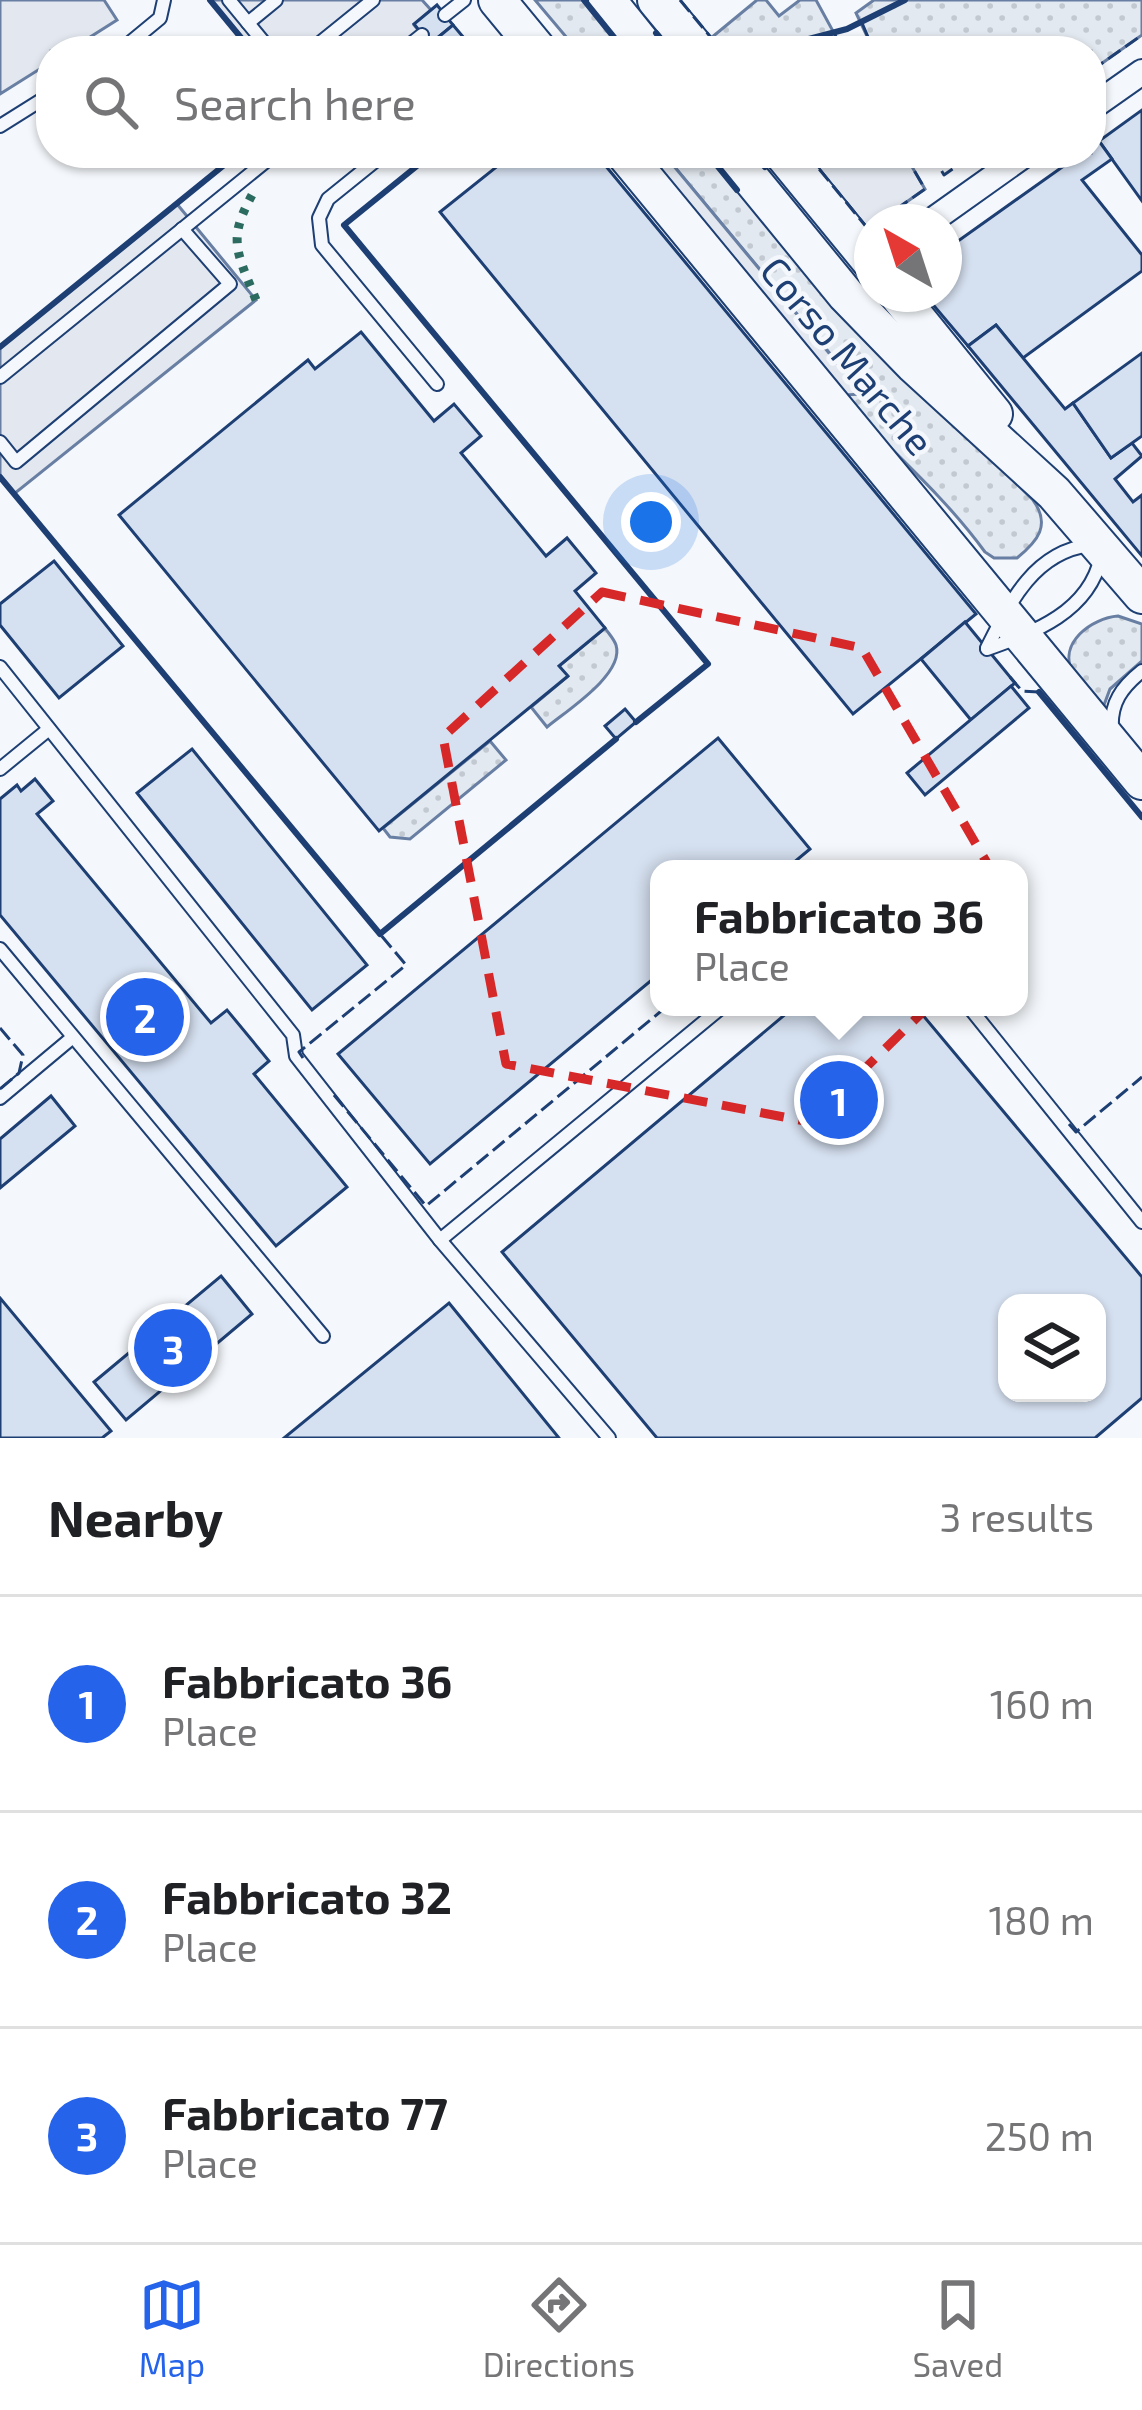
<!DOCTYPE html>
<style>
body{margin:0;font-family:"Exo 2",sans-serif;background:#f2f2f2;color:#202124}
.controls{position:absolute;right:36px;bottom:36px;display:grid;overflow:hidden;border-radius:24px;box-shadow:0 3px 9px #0004}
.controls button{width:108px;height:108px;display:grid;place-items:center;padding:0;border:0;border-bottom:3px solid #e0e0e0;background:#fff;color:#202124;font:60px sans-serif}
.compass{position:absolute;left:854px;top:204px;width:108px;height:108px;border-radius:50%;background:#fff;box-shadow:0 3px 9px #0004;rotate:321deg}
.you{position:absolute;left:651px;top:522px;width:42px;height:42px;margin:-30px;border:9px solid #fff;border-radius:50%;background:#1a73e8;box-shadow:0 0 0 18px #1a73e833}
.badge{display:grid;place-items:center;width:78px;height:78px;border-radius:50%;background:#2563eb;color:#fff;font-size:39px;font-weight:700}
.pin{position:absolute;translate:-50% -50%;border:6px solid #fff;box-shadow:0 3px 12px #0006}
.popup{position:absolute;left:650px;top:860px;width:378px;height:156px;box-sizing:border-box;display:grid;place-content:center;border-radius:24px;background:#fff;filter:drop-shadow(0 3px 9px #0005);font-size:39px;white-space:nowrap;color:#757577}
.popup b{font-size:45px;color:#202124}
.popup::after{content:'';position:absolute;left:50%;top:100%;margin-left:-24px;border:24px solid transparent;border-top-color:#fff}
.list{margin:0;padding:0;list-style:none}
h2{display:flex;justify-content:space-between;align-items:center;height:156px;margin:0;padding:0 48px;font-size:51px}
h2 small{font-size:39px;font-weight:400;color:#757577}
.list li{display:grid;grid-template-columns:78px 1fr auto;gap:36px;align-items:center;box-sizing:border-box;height:216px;padding:0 48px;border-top:3px solid #e0e0e0}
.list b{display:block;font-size:45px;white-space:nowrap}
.list p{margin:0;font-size:39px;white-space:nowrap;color:#757577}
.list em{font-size:39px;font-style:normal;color:#757577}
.icon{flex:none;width:66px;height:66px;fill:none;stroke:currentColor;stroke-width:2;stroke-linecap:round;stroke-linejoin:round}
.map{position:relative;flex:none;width:1142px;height:1438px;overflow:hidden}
.search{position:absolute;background:#fff;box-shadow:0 3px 9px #0004;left:36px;right:36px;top:36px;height:132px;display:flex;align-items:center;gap:30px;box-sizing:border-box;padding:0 42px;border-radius:48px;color:#757577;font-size:45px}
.sheet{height:804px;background:#fff}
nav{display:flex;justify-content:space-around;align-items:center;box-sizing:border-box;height:168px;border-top:3px solid #e0e0e0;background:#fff;font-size:33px;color:#757577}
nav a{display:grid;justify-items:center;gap:6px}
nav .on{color:#2563eb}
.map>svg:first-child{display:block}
.grass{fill:url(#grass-dots);stroke:#687fa3;stroke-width:3}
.parking{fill:#e3e8f0;stroke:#687fa3;stroke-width:3}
.building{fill:#d5e0f0;stroke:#1d3f73;stroke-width:3;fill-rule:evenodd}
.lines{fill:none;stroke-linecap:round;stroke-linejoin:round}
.service-casing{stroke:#1d3f73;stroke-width:16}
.minor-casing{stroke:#1d3f73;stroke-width:28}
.primary-casing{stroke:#1d3f73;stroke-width:40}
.service{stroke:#f4f7fb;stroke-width:12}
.minor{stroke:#f4f7fb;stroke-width:24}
.primary{stroke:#f4f7fb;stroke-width:36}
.hedge{stroke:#2c6c60;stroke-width:9;stroke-dasharray:6 9;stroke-linecap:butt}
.fence{stroke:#1d3f73;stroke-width:3;stroke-dasharray:15 6;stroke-linecap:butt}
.wall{stroke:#1d3f73;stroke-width:6}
.marked{fill:none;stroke:#d62828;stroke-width:9;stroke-dasharray:24 15;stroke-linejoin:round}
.labels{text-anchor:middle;stroke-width:9;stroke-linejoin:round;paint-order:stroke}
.street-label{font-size:39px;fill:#1d3f73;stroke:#f4f7fb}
</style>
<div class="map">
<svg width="1142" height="1438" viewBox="0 0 1142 1438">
<defs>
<pattern id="grass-dots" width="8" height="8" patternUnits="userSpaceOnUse" patternTransform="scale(3)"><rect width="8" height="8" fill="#e3e9f0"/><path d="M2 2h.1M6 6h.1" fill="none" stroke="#c2c9d1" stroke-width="1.8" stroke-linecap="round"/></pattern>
</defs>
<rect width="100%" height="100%" fill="#f4f7fb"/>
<g class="grass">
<path d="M 535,0 L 584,0 L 625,51 L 578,51 Z"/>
<path d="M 757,0 L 766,0 L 779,16 L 800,0 L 816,0 L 834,33 L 762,51 L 722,51 L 711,38 Z"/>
<path d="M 874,0 L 1142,0 L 1142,35 L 1091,71 L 1091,51 L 874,51 L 856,13 Z"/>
<path d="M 663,153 L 707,153 L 843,312 L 1033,500 C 1051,525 1038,541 1017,558 L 994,558 L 985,552 C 942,493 888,448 838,395 L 862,392 Z"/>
<path d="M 1118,616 L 1142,624 L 1142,661 L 1110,689 L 1101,713 C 1092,700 1080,687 1073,673 C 1057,643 1092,618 1118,616 Z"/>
<path d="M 605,628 C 609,634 614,639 616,645 C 625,674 566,711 547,727 L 531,707 L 567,677 L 559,666 Z"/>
<path d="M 490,741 L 506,760 L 410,839 L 390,837 L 383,828 Z"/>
</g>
<g class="parking">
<path d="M 0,0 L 104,0 L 117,20 L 68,51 L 51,51 L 51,62 L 0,94 Z"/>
<path d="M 210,0 L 422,0 L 431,10 L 414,25 L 430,44 L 421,51 L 252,51 Z"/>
<path d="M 624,153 L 663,153 L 863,394 L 827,396 Z"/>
<path d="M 806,153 L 904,153 L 925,189 L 878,222 L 872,222 L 868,229 Z"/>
<path d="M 177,204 L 256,300 L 14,494 L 0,477 L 0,347 Z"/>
</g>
<g class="building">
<path d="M 437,5 L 453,25 L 430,44 L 414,24 Z"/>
<path d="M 453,25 L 475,51 L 436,51 L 430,44 Z"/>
<path d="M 1142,110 L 1142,201 L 1099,141 Z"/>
<path d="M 1099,141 L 1112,159 L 1082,180 L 1142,255 L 1142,271 L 1023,358 L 996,325 L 968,346 L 924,294 L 944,294 L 944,251 L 1082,153 L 1091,153 L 1091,146 Z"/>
<path d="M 514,153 L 595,153 L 976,614 L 853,714 L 440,212 Z"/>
<path d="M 996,325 L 1065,409 L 1073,403 L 1111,458 L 1132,443 L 1142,456 L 1115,479 L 1133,502 L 1142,495 L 1142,556 L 968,346 Z"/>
<path d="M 361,332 L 434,421 L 454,404 L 481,436 L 461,453 L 546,556 L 567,538 L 596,573 L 575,591 L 605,628 L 559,666 L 568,676 L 379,831 L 119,515 L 308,360 L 315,369 Z"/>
<path d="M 1142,353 L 1142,436 L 1111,458 L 1073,403 Z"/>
<path d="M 54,561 L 123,646 L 59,698 L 0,625 L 0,604 Z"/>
<path d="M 965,622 L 1015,683 L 971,720 L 921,659 Z"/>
<path d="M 1011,686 L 1029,708 L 925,795 L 907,773 Z"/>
<path d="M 625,709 L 636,722 L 616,739 L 605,726 Z"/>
<path d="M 718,738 L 810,849 L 786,869 L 659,869 L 659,974 L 430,1164 L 338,1054 Z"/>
<path d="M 192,749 L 367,965 L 312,1010 L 137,793 Z"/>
<path d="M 35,779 L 53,801 L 37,814 L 211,1023 L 227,1010 L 269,1061 L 254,1074 L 347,1187 L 276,1246 L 0,915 L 0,799 L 17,785 L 21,791 Z"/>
<path d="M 794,1007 L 916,1007 L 1142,1277 L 1142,1398 L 1095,1438 L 657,1438 L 502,1252 ZM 1007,1303 L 1097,1303 L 1097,1393 L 1007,1393 Z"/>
<path d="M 51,1096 L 75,1126 L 0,1188 L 0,1139 Z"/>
<path d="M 221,1276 L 252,1314 L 126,1420 L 94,1382 Z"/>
<path d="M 0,1298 L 111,1431 L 102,1438 L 0,1438 Z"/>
<path d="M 449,1303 L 559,1438 L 284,1438 Z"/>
</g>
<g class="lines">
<g class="service-casing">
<g id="service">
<path d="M 229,0 L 271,51"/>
<path d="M 445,15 L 464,0"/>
<path d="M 248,23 L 276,0"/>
<path d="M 120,51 L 160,18 L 164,0"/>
<path d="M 310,51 L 373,0"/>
<path d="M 402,51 L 422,35"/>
<path d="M 0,126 L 51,94"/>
<path d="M 385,153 L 328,199 L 319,218 L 322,245 L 437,384"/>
<path d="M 0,377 L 276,153"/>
<path d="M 0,442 L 16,462 L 230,284 L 182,229"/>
<path d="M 987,648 C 1010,602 1034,552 1090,545"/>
<path d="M 987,649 C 1035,632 1089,612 1101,557"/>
<path d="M 0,667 L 293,1035 L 296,1056 L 440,1240 L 609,1438"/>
<path d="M 1112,730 C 1110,703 1122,687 1142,671"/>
<path d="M 0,769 L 49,729"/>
<path d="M 0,949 L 323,1336"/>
<path d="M 969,1007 L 1142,1222"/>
<path d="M 0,1098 L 73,1037"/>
<path d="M 440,1240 L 722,1007"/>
</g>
</g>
<g class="minor-casing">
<g id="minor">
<path d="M 1091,108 L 1142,72"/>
<path d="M 930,222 L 1027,153"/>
</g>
</g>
<g class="primary-casing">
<g id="primary">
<path d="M 497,0 L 539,51"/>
<path d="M 607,0 L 648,51"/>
<path d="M 656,0 L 698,51"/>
<path d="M 624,153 L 1142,781"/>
<path d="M 730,153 L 846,295 L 914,365 L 1054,493 L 1142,595"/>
<path d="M 782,153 L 872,263"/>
<path d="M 897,294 L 994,414"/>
</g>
</g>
<use href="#service" class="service"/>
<use href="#minor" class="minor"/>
<use href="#primary" class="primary"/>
<path class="hedge" d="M 256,300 C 235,248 227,238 256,188"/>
<g class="fence">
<path d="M 680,0 L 722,51"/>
<path d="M 862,23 L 874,51"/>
<path d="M 834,33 L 844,51"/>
<path d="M 1091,71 L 1142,35"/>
<path d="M 806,153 L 868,229 L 872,226"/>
<path d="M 931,153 L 944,175 L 975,153"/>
<path d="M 878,222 L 925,189 L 904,153"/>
<path d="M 1010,677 L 1022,691 L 1039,692"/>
<path d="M 0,1028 L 23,1055 L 19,1073 L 0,1089"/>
<path d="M 303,1058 L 299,1052 L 406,965 L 380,934"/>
<path d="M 334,1095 L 426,1206 L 666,1007"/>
<path d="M 1069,1124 L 1076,1132 L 1142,1077"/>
</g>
<g class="wall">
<path d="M 210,0 L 252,51"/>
<path d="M 584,0 L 625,51"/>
<path d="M 656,33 L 671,51"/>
<path d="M 762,51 L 847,29 L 905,0"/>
<path d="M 433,153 L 344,225 L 708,664 L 636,722"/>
<path d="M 707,153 L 737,190"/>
<path d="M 753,153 L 765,167"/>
<path d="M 0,347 L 239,153"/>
<path d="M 0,477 L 380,934 L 616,739"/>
<path d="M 1039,692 L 1142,817"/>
</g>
</g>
<path class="marked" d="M 602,592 L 862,648 L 1019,918 L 810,1122 L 506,1064 L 443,737 Z"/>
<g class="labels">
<g class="street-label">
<text transform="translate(847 356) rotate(50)" y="14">Corso Marche</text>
</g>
</g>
</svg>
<div class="controls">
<button><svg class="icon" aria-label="layers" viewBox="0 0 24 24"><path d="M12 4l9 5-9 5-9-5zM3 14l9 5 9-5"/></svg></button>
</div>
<svg class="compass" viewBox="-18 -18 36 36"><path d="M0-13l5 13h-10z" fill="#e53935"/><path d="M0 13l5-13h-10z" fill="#757577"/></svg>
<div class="you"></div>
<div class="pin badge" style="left:839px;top:1100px">1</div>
<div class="popup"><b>Fabbricato 36</b>Place</div>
<div class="pin badge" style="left:145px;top:1017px">2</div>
<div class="pin badge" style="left:173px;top:1348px">3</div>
<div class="search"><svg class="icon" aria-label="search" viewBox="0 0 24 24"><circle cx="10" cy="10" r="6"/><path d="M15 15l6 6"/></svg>Search here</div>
</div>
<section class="sheet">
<h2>Nearby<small>3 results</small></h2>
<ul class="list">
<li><span class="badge">1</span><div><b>Fabbricato 36</b><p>Place</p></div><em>160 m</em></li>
<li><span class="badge">2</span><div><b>Fabbricato 32</b><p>Place</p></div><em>180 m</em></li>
<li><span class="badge">3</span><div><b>Fabbricato 77</b><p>Place</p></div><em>250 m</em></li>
</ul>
</section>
<nav>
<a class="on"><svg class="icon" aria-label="map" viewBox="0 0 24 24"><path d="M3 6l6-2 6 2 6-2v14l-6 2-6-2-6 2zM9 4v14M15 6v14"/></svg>Map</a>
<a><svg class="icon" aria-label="directions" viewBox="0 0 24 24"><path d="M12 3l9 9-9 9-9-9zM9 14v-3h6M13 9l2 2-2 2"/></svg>Directions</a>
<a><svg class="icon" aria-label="saved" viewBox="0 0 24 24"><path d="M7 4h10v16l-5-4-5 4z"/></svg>Saved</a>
</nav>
